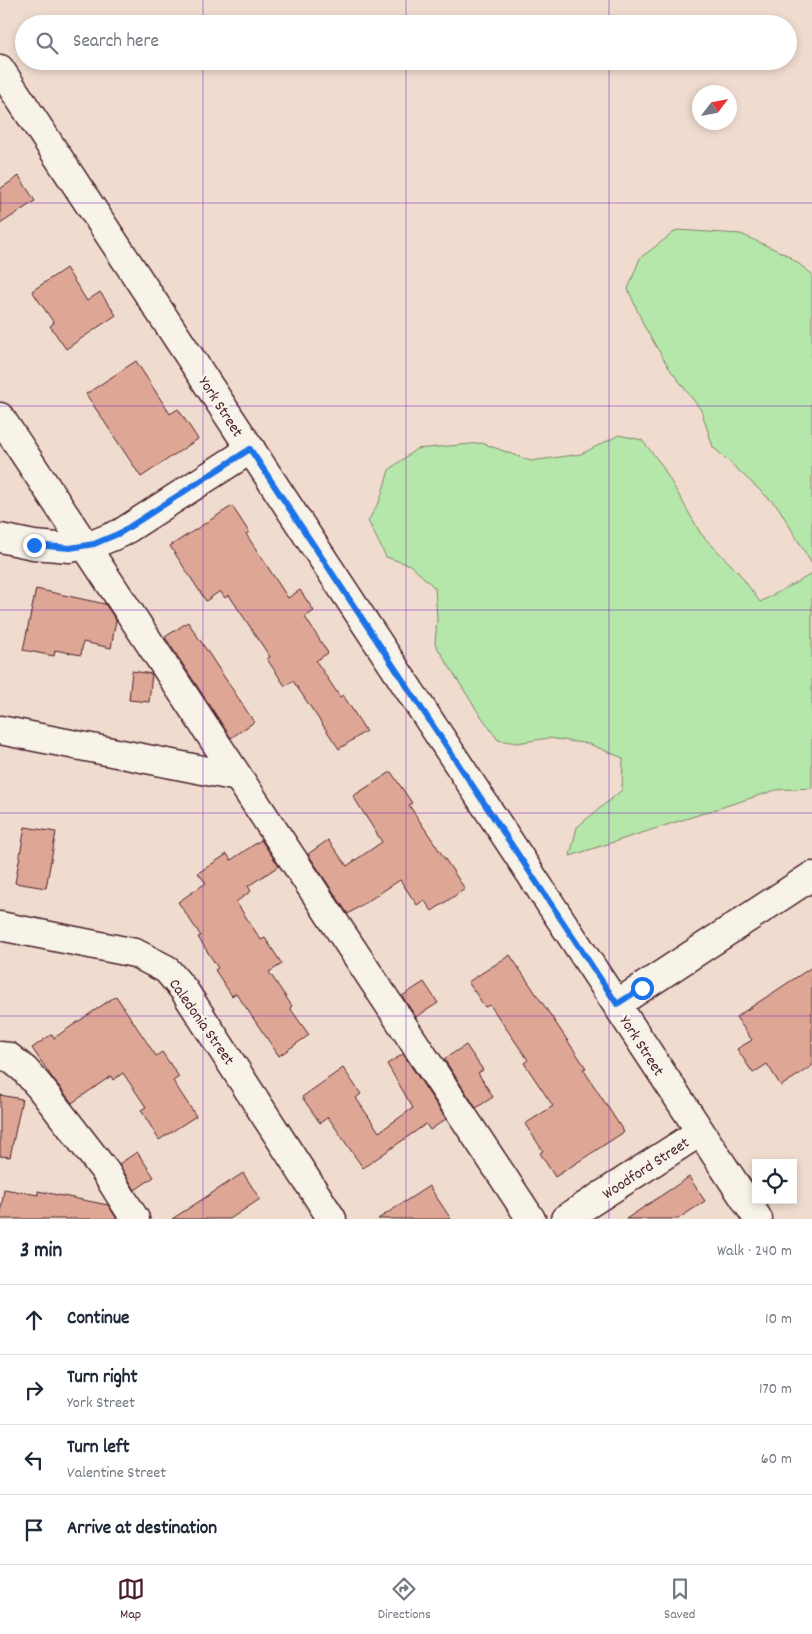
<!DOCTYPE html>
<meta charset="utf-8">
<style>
body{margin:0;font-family:Dekko,sans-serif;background:#f2f2f3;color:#1f2937}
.controls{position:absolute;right:15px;bottom:15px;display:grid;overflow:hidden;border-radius:0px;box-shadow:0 2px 8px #0003}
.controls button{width:45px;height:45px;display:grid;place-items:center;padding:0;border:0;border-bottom:1px solid #e0e1e3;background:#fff;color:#1f2937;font:25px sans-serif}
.compass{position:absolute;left:692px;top:85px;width:45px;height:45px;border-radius:50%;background:#fff;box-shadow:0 2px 8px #0003;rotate:58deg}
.stop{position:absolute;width:15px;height:15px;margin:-11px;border:4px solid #1a73e8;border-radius:50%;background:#fff}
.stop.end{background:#1a73e8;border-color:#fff;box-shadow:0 1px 5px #0008}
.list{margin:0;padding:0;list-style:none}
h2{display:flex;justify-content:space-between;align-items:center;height:65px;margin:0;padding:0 20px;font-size:21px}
h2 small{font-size:16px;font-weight:400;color:#747a83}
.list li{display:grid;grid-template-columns:32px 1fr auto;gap:15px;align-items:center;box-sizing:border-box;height:70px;padding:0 20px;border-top:1px solid #e0e1e3}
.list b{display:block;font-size:19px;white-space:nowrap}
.list p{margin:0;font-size:16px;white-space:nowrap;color:#747a83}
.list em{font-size:16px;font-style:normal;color:#747a83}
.icon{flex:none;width:28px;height:28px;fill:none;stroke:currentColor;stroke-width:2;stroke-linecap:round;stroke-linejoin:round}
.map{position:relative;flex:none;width:812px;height:1219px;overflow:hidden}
.search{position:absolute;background:#fff;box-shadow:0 2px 8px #0003;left:15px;right:15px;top:15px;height:55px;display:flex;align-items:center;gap:12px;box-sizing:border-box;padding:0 18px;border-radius:28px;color:#747a83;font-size:19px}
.sheet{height:345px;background:#fff}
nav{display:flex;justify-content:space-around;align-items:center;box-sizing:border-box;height:70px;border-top:1px solid #e0e1e3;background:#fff;font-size:14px;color:#747a83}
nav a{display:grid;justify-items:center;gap:2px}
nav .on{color:#4a1f2b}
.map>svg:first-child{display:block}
.green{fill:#b4e7a9;stroke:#7f836a}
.building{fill:#dea795;stroke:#4a1f2b}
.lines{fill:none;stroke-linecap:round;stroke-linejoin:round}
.minor-casing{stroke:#4a1f2b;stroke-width:31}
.minor{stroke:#f7f3e8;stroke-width:28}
.route{stroke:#1a73e8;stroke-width:6}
.grid{fill:none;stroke:#7b2cbf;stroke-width:1;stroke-opacity:0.55}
.labels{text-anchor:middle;stroke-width:5;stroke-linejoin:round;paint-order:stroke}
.street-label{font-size:16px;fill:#4a1f2b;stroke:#f7f3e8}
</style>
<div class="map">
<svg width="812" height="1219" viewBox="0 0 812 1219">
<rect width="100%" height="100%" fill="#f0dccf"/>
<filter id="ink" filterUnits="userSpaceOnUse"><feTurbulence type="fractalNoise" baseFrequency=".02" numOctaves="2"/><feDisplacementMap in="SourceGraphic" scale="10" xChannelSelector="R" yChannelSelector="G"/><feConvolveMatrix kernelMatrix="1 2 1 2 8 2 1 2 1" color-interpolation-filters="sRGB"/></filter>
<g filter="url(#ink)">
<g class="green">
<path d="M 677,230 L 741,234 L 787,255 L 812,274 L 812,564 L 778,507 L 713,447 L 701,410 L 669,368 L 644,326 L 628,289 L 640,258 Z"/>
<path d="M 619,435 L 642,440 L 661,464 L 701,534 L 739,573 L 760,602 L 812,574 L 812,788 L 776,790 L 570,856 L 577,827 L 622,790 L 623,758 L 589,744 L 549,738 L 517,743 L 498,740 L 476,709 L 435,644 L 437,619 L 435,588 L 410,565 L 386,557 L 368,521 L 380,500 L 389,470 L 416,449 L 482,443 L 531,461 L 581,454 Z"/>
</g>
<g class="building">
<path d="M 19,176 L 35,201 L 0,224 L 0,189 Z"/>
<path d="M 66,268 L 87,301 L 100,292 L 116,315 L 66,349 L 50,326 L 54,323 L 32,291 Z"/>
<path d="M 136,361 L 170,414 L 178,409 L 198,439 L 141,477 L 86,394 Z"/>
<path d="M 232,506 L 249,532 L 246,534 L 288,598 L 300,590 L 314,611 L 305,617 L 328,653 L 316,661 L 340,697 L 343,695 L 366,731 L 339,749 L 293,681 L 285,686 L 267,659 L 270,657 L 229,595 L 225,598 L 220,591 L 206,601 L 170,546 Z"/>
<path d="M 36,589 L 105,604 L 116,620 L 111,648 L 83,642 L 81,655 L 55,650 L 54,656 L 23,650 Z"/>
<path d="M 188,622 L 254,722 L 231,738 L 165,637 Z"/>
<path d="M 132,671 L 152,674 L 149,702 L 129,700 Z"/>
<path d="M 391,772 L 412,803 L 409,805 L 465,889 L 432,911 L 424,900 L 417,905 L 400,880 L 348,914 L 308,854 L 328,840 L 347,866 L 382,842 L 353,796 Z"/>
<path d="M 25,827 L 56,832 L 46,888 L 15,883 Z"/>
<path d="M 261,840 L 279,866 L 248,886 L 251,891 L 236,902 L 261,940 L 265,938 L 282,964 L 269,972 L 292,1006 L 290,1008 L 309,1035 L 279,1056 L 236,993 L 232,996 L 215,970 L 218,968 L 198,937 L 201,936 L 178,902 L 206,883 L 198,873 L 227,854 L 231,860 Z"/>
<path d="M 510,955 L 586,1068 L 583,1069 L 624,1132 L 555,1177 L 540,1153 L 543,1151 L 525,1124 L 553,1106 L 524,1063 L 528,1060 L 490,1005 L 485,1007 L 468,982 Z"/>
<path d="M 812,967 L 812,1066 L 781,1086 L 767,1064 L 753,1073 L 737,1049 L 752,1040 L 736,1017 Z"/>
<path d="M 424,982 L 438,1003 L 416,1017 L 402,996 Z"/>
<path d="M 116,996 L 156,1056 L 162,1052 L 179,1077 L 173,1081 L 196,1116 L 159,1140 L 141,1110 L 146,1107 L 123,1073 L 113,1080 L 111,1076 L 72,1103 L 51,1076 L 32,1048 L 52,1034 L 54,1038 Z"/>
<path d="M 466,1045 L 483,1070 L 478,1073 L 493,1097 L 476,1108 L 444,1059 Z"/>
<path d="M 403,1054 L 446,1119 L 430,1130 L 426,1124 L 363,1168 L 328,1117 L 320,1123 L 302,1097 L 343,1068 L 361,1094 L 356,1098 L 379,1132 L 413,1108 L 387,1064 Z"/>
<path d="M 0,1095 L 22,1099 L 10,1157 L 0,1156 Z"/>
<path d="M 137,1152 L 154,1177 L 135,1190 L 119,1164 Z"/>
<path d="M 243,1173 L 260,1199 L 230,1219 L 172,1219 Z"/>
<path d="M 689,1177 L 705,1201 L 678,1219 L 626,1219 Z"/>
<path d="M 429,1186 L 451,1219 L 378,1219 Z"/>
<path d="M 4,1189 L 38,1195 L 38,1191 L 108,1205 L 117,1219 L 0,1219 Z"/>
</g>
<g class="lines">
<g class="minor-casing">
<g id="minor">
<path d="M 0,69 L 758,1219"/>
<path d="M 0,417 L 531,1219"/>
<path d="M 0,538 L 34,545 L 70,548 L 94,544 L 121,533 L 251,449"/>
<path d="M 0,730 L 238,777"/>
<path d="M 0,926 L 135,953 L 166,969 L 184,990 L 332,1219"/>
<path d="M 617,1004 L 812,876"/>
<path d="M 0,1056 L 9,1057 L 25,1070 L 39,1086 L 105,1171 L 135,1219"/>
<path d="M 565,1219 L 700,1132"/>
</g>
</g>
<use href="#minor" class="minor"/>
</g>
</g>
<g class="lines" filter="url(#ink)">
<path class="route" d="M 34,545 L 70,548 L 94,544 L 120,533 L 250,449 L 617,1004 L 642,988"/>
</g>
<path class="grid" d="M 203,0 L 203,24M 406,0 L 406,24M 609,0 L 609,24M 203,61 L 203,1219M 406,61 L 406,1219M 609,61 L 609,1219M 0,203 L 812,203M 0,406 L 812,406M 0,610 L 812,610M 0,813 L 812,813M 0,1016 L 812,1016"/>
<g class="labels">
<g class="street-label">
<text transform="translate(222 406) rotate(57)" y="6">York Street</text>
<text transform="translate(203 1021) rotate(55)" y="6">Caledonia Street</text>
<text transform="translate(643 1045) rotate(57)" y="6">York Street</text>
<text transform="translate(645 1167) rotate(-33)" y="6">Woodford Street</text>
</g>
</g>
</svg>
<div class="controls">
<button><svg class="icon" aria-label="locate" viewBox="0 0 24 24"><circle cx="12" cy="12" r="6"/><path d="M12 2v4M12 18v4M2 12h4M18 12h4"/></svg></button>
</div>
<svg class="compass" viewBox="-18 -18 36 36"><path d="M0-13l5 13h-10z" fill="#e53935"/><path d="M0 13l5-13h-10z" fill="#747a83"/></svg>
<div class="stop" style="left:642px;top:988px"></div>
<div class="stop end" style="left:34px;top:545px"></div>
<div class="search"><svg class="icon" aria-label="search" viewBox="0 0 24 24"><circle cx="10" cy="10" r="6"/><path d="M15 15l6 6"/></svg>Search here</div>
</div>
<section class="sheet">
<h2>3 min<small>Walk · 240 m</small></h2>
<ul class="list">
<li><svg class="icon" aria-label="ahead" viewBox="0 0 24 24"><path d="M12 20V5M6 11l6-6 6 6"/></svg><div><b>Continue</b></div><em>10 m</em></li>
<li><svg class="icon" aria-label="right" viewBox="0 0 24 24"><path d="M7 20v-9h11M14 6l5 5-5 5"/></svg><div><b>Turn right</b><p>York Street</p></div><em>170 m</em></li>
<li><svg class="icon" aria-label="left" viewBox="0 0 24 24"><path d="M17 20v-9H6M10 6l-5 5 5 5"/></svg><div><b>Turn left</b><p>Valentine Street</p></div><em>60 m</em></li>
<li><svg class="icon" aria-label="arrive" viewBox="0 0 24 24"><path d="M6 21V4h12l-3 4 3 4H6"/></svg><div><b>Arrive at destination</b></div></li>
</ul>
</section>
<nav>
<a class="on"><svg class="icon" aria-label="map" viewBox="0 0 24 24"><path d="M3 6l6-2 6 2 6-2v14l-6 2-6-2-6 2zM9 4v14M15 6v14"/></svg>Map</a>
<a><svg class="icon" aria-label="directions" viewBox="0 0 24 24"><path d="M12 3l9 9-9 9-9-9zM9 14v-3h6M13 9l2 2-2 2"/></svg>Directions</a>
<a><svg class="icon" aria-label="saved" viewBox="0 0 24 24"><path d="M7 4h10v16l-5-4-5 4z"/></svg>Saved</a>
</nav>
